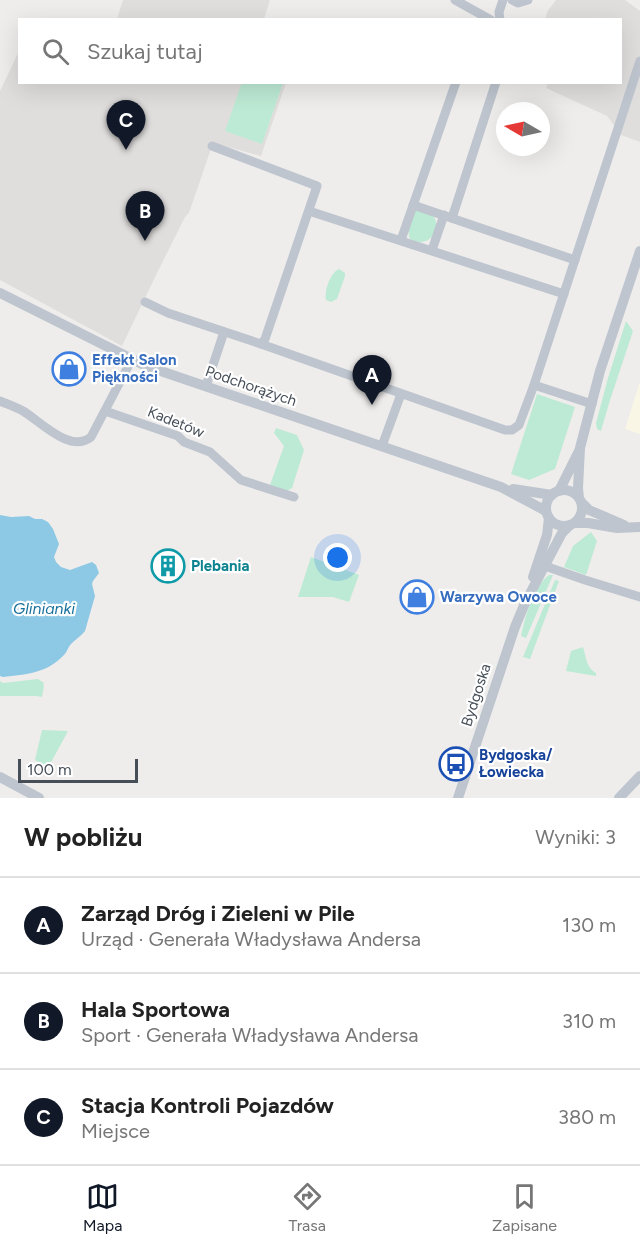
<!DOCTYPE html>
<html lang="pl">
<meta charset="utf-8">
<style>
body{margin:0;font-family:Figtree,sans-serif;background:#f2f2f2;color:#222}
.compass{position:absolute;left:496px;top:102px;width:54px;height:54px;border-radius:50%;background:#fff;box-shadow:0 6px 24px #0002;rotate:279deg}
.scale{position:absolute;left:18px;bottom:15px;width:120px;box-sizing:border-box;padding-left:6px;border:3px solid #464e58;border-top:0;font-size:16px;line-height:21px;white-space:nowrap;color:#464e58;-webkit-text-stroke:4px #fff;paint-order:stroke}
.you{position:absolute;left:338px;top:558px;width:21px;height:21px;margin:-15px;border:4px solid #fff;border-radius:50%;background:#1a73e8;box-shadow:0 0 0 9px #1a73e833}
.badge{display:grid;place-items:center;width:39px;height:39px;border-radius:50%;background:#111827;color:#fff;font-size:20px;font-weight:700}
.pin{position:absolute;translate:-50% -50px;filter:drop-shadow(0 2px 3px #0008)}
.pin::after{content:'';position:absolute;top:32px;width:21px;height:18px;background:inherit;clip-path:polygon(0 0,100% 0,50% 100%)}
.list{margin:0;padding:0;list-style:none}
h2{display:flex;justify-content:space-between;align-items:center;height:78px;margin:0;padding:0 24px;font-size:26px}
h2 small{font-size:20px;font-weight:400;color:#767676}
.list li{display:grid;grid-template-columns:39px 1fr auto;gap:18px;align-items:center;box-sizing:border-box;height:96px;padding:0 24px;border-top:2px solid #e0e0e0}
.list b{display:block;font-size:22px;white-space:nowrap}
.list p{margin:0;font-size:20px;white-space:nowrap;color:#767676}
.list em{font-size:20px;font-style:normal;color:#767676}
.icon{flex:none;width:33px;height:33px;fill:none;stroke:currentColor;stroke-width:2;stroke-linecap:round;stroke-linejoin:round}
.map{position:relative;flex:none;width:640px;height:798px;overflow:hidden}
.search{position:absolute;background:#fff;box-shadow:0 6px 24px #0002;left:18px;right:18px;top:18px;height:66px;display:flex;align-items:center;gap:15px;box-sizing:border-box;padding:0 21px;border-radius:0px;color:#767676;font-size:22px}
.sheet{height:366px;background:#fff}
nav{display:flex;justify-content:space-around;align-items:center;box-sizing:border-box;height:84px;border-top:2px solid #e0e0e0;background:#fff;font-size:16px;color:#767676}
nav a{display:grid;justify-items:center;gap:3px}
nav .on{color:#111827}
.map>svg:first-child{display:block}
.commercial{fill:#faf6e6}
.education{fill:#e0dedd}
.green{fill:#bdead4}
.water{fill:#8dc8e4}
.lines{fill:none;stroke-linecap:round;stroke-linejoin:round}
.minor{stroke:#bec5ce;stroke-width:9}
.tertiary{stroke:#bec5ce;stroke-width:10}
.labels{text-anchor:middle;stroke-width:4.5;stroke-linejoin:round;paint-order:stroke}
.shop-label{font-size:15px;font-weight:bold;fill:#366cbe;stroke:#fff;text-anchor:start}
.street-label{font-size:15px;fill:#464e58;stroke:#fff}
.culture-label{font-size:15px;font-weight:bold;fill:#0d838f;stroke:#fff;text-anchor:start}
.transit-label{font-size:15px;font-weight:bold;fill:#164399;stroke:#fff;text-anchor:start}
.water-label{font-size:16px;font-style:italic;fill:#17709b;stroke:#fff}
</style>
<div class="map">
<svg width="640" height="798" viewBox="0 0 640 798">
<rect width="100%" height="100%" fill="#efedec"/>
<path class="commercial" d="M 640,382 L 640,434 L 625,429 Z"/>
<g class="education">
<path d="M 123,0 L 270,0 L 264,19 L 117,19 Z"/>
<path d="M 556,0 L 625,0 L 640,11 L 640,142 L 621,135 L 607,116 L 546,88 L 548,83 L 620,82 L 620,20 L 545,20 L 547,12 Z"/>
<path d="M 19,51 L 20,82 L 286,83 L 261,156 L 213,143 L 189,213 L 185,217 L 157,273 L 122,346 L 0,280 L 0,91 Z"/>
</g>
<g class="green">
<path d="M 242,82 L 283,83 L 262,144 L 225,131 Z"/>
<path d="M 416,211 C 449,207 438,254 410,239 C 407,230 408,218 416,211 Z"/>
<path d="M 339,269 L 345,273 L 345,276 L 337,299 L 331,302 L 326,300 C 324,291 330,273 339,269 Z"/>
<path d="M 626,321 L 633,331 L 610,400 L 601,431 L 597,429 L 596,423 L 608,378 Z"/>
<path d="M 537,394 L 575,407 L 555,469 L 529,480 L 511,474 Z"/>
<path d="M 276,428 L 297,435 L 304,450 L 292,488 L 287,491 L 270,485 L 284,446 L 274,433 Z"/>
<path d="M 591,532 L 597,541 L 586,575 L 564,567 L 573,546 Z"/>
<path d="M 311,557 L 359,575 L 349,602 L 333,597 L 298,597 Z"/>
<path d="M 549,575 L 553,575 L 526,638 L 521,636 C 525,617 533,587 549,575 Z"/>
<path d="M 555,580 L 559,581 L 530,659 L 523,657 Z"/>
<path d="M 583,647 C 586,656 586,668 596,673 L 596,676 L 566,671 L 571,651 Z"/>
<path d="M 38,679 L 44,683 L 43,685 L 44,686 L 42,697 L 36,696 L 0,696 L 0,681 L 3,683 Z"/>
<path d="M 42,730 L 68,731 L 48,768 L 35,760 Z"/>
</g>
<path class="water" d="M 0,515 L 11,517 L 29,516 L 35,519 L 42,519 L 48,522 L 53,529 L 59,544 L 54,557 L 56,562 L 61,567 L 70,570 L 92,562 L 96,565 L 99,573 L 93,581 L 92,584 L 95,596 L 85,631 C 81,636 76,639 71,644 C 68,647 67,652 64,655 C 46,674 26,674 3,677 L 0,676 Z"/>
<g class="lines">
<g class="minor">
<path d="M 455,0 L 491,20"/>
<path d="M 512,0 L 518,3 L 528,0"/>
<path d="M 500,20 L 499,12 L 503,0"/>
<path d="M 212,146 L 317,186 L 265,339 L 261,344"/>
<path d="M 413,205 L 575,260"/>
<path d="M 309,211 L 564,294"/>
<path d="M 452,218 L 496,82"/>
<path d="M 401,240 L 456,82"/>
<path d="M 432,250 L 444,215"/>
<path d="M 145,302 L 168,313 L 261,344 L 505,430 L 512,430 L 519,425 L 534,385 L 592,404"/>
<path d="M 534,385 L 640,61"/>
<path d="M 206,386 L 224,332"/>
<path d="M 0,401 C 7,404 16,407 23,411 C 40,421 70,454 91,437 L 132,359"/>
<path d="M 105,411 L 178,436 L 184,442 L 210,452 L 241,480 L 294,497"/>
<path d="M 382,446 L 401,394"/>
<path d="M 545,566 L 585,580 L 640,597"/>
</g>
<g class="tertiary">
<path d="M 0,293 L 146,366 L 501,487 L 546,511"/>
<path d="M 513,489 L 552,495"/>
<circle cx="564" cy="508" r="18"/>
<path d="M 559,491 L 579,451"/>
<path d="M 579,498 L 578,488 L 580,448 L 600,371 L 640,251"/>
<path d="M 582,503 L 589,510 L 624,525"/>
<path d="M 575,523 L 588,523 L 617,528 L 640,527"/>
<path d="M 533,577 L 547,535 L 549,518"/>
<path d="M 0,777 L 39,798"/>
<path d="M 458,798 L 515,627 L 525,603 L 562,533 L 570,525"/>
<path d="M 619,798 L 640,776"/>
</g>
</g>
<defs>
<g id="shop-ring" transform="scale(1.725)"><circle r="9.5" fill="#fff" stroke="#3f7fe0" stroke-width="1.5"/><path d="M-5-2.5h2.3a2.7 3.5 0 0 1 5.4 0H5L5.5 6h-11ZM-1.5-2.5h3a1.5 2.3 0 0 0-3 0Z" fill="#3f7fe0"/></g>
<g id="building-ring" transform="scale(1.725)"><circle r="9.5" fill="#fff" stroke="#0f9aa8" stroke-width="1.5"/><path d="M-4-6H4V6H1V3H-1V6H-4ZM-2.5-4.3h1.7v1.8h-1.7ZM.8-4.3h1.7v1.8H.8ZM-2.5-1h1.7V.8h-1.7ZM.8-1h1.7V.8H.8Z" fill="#0f9aa8"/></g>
<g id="bus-ring" transform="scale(1.725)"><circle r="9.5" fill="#fff" stroke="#1a4fb4" stroke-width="1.5"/><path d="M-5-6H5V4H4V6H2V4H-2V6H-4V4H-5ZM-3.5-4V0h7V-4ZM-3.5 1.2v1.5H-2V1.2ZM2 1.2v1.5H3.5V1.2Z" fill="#1a4fb4"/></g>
</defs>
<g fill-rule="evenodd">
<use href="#shop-ring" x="69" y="369"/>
<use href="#building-ring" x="168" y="566"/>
<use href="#shop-ring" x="417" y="597"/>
<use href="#bus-ring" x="456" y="764"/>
</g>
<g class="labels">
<g class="shop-label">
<text x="92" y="365">Effekt Salon<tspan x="92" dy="17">Piękności</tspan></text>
<text x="440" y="602">Warzywa Owoce</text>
</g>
<g class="street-label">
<text transform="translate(251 386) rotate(19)" y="5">Podchorążych</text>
<text transform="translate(176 422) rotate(22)" y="5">Kadetów</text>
<text transform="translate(476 695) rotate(-72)" y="5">Bydgoska</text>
</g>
<g class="culture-label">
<text x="191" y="571">Plebania</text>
</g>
<g class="transit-label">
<text x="479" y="760">Bydgoska/<tspan x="479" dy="17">Łowiecka</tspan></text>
</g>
<g class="water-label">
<text x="44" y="614">Glinianki</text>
</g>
</g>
</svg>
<svg class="compass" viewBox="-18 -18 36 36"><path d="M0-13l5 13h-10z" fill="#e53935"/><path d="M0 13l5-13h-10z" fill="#767676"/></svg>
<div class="scale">100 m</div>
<div class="you"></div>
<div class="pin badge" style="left:372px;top:405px">A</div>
<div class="pin badge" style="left:145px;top:241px">B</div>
<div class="pin badge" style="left:126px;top:150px">C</div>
<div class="search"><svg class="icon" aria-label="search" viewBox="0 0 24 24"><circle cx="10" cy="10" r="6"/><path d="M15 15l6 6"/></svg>Szukaj tutaj</div>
</div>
<section class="sheet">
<h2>W pobliżu<small>Wyniki: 3</small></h2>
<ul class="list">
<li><span class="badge">A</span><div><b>Zarząd Dróg i Zieleni w Pile</b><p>Urząd · Generała Władysława Andersa</p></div><em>130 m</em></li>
<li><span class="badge">B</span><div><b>Hala Sportowa</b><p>Sport · Generała Władysława Andersa</p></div><em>310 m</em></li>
<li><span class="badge">C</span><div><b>Stacja Kontroli Pojazdów</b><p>Miejsce</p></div><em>380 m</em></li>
</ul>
</section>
<nav>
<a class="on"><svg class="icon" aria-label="map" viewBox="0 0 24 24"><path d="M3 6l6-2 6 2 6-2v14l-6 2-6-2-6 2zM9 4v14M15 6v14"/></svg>Mapa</a>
<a><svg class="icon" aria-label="directions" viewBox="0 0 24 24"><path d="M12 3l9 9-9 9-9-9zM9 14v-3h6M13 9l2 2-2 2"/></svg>Trasa</a>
<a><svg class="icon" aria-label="saved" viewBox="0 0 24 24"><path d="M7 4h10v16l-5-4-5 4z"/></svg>Zapisane</a>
</nav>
